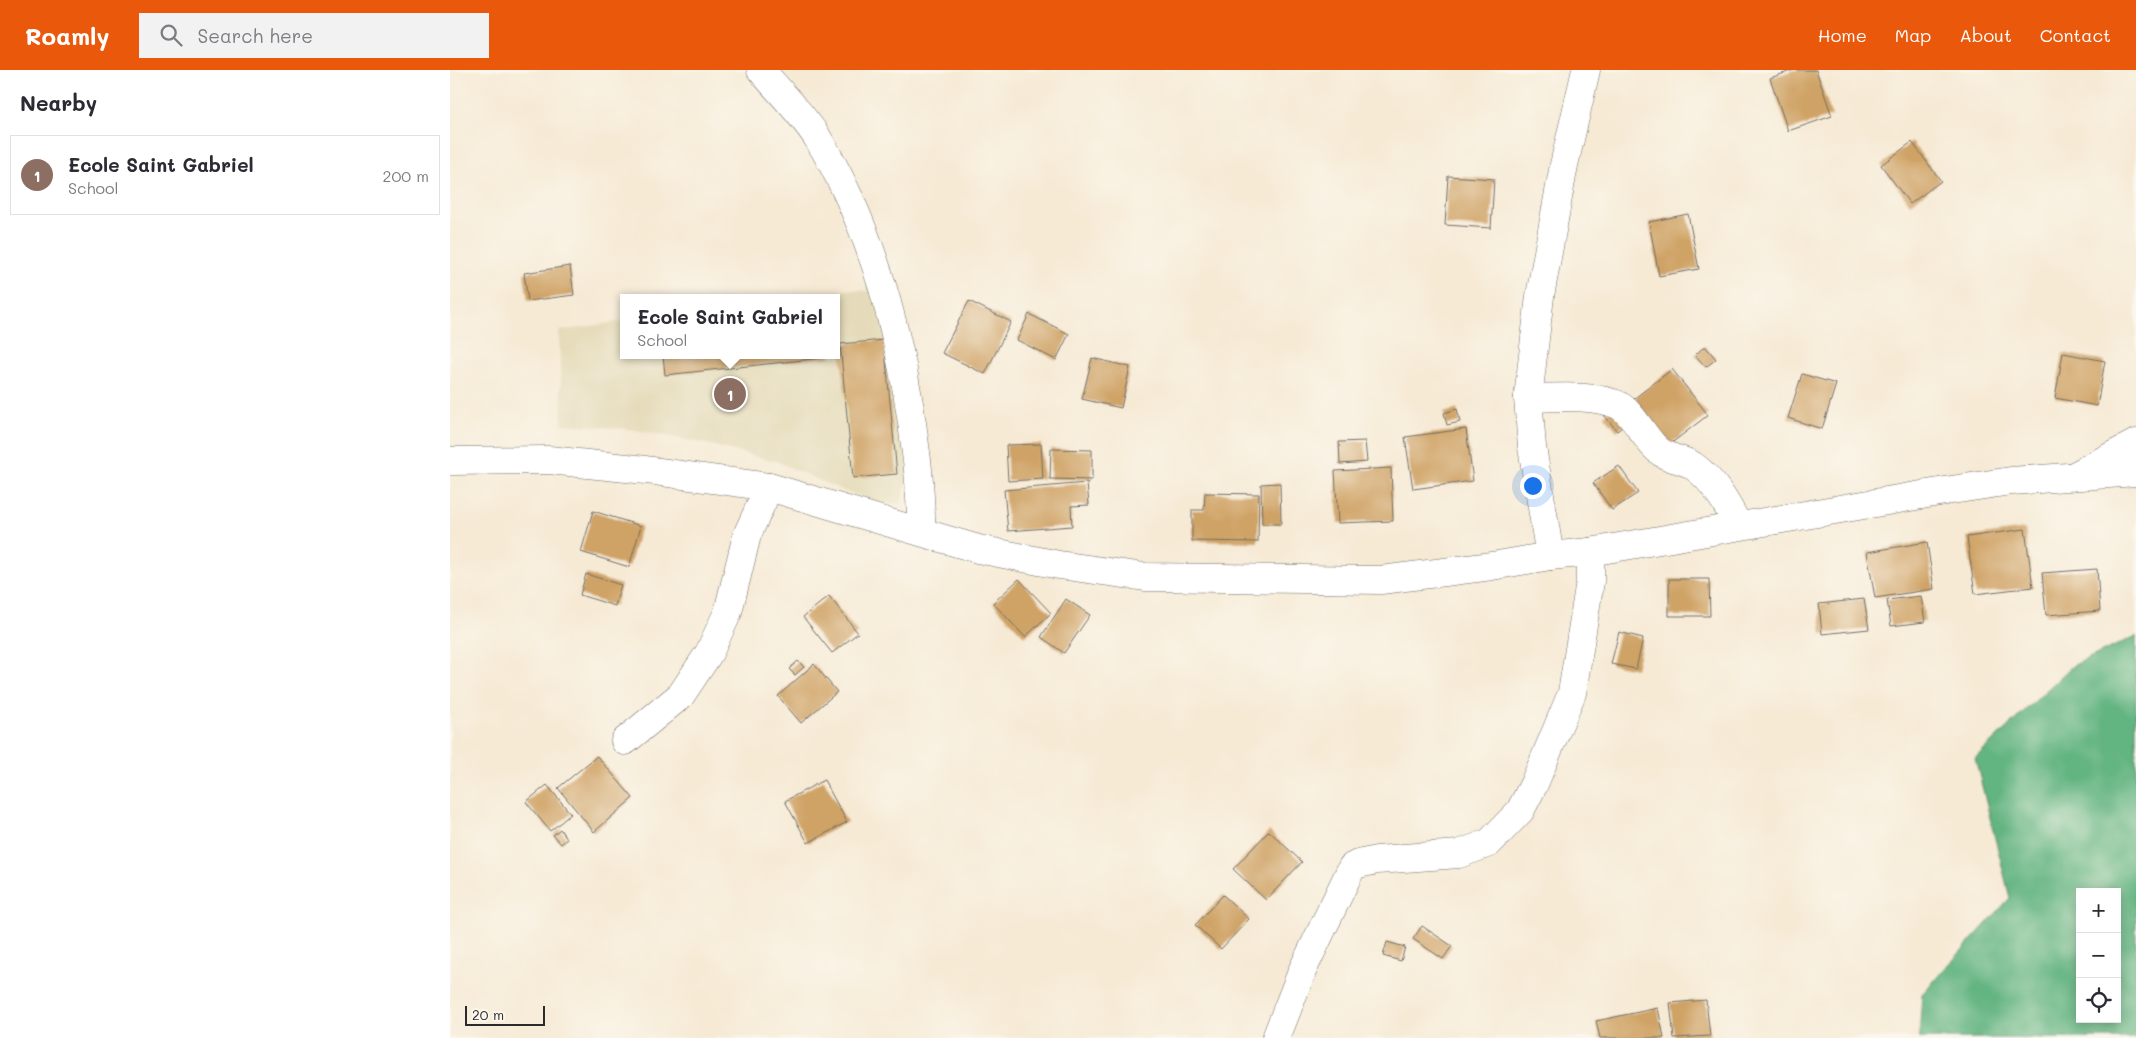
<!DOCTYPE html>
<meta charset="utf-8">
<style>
body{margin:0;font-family:Mali,sans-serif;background:#f2f2f3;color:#2b2b33}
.controls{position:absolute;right:15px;bottom:15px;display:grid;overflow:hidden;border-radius:0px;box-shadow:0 2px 12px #0003}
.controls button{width:45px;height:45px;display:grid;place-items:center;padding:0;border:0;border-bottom:1px solid #e1e1e2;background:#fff;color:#2b2b33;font:25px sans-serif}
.scale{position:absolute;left:15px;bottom:12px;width:80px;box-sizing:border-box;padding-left:5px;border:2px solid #2b2b2b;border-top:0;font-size:14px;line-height:18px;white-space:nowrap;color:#2b2b2b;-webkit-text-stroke:4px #fbf7ec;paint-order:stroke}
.you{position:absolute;left:1082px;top:415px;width:18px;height:18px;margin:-12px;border:4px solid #fff;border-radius:50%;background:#1a73e8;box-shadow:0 0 0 8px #1a73e833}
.badge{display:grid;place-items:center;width:32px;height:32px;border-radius:50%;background:#ea580c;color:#fff;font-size:16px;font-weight:700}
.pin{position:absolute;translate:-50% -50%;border:2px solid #fff;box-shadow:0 1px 5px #0006}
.popup{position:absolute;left:170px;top:224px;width:220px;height:65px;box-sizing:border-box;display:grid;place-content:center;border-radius:0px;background:#fff;filter:drop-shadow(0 1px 4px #0005);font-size:16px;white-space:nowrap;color:#7c7c81}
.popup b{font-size:19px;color:#2b2b33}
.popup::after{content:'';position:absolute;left:50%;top:100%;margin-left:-10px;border:10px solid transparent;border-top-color:#fff}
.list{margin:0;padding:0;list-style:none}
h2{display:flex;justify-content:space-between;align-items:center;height:65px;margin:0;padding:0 20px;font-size:21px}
h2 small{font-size:16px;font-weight:400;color:#7c7c81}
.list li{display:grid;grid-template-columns:32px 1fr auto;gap:15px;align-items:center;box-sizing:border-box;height:80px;margin:0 10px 10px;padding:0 10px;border:1px solid #e1e1e2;border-radius:0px}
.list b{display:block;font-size:19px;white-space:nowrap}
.list p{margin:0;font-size:16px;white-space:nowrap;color:#7c7c81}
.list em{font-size:16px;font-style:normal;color:#7c7c81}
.icon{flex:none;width:28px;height:28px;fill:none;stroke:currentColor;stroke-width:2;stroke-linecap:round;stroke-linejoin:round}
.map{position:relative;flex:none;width:1686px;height:968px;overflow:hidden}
header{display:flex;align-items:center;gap:30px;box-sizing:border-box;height:70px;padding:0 25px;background:#ea580c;color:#fff}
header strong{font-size:24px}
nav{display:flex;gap:28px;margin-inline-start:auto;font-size:18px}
.search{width:350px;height:45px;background:#f2f2f3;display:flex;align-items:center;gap:12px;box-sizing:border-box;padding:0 18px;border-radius:0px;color:#7c7c81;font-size:19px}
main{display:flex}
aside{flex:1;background:#fff}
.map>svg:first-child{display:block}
.built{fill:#e5dbba}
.forest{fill:#62b480;stroke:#467056;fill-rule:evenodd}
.building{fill:#cfa265}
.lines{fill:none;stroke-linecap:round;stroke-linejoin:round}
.minor-casing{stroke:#726e66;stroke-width:29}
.major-casing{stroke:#726e66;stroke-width:29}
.minor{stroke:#fff;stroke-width:28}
.major{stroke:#fff;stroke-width:28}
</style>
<header>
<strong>Roamly</strong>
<div class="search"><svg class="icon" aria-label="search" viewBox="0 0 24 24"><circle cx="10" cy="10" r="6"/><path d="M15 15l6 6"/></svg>Search here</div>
<nav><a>Home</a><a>Map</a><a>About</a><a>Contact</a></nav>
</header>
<main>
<aside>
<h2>Nearby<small></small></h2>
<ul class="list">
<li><span class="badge" style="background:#8d6e63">1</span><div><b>Ecole Saint Gabriel</b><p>School</p></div><em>200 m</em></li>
</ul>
</aside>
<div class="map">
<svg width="1686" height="968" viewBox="0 0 1686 968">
<rect width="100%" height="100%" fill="#fbf7ec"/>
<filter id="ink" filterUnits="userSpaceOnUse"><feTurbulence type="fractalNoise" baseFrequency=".02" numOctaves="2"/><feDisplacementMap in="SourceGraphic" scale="10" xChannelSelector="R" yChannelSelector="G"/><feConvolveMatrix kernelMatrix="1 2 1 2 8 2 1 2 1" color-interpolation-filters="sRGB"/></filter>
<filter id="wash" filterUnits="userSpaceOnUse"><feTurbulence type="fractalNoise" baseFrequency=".0096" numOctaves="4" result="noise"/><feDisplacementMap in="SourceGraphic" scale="20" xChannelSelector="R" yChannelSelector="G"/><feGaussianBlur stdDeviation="1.12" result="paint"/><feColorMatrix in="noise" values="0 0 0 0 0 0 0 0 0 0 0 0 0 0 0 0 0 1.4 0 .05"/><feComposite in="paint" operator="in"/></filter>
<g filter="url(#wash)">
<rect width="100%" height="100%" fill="#f6ead5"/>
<path class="built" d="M 397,220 L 423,221 L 446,295 L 458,406 L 451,435 L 429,432 L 394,421 L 328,392 L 249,372 L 179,359 L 112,354 L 109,261 L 174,251 L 174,285 L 386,285 L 386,228 L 341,228 Z"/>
<path class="forest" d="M 1686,566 L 1686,968 L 1469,968 L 1472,924 L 1560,828 L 1525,688 L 1622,596 ZM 1630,822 L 1667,822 L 1667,949 L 1630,949 Z"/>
<g id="blocks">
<g class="building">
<path d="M 1344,0 L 1366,0 L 1382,46 L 1338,61 L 1320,8 Z"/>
<path d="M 1462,72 L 1491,111 L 1460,134 L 1431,95 Z"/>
<path d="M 998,106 L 1044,109 L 1041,158 L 995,155 Z"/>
<path d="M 1238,144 L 1249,199 L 1209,206 L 1199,152 Z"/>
<path d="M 120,196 L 124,225 L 78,231 L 74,203 Z"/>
<path d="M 519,231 L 561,252 L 535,304 L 492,283 Z"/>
<path d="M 579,244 L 619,264 L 606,290 L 567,270 Z"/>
<path d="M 434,270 L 447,404 L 403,408 L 390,274 Z"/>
<path d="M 1255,276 L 1266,289 L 1256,297 L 1245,285 Z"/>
<path d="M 1613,283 L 1655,291 L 1647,336 L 1605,328 Z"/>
<path d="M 213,285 L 381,285 L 381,287 L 215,305 Z"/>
<path d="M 642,288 L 680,297 L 671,338 L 632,329 Z"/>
<path d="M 1222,299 L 1258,345 L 1215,378 L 1180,332 Z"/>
<path d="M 1352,304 L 1386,314 L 1372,359 L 1338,348 Z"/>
<path d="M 1164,338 L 1176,354 L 1167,361 L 1154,345 Z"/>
<path d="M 1007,339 L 1010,352 L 997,355 L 994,343 Z"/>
<path d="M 1016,359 L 1023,411 L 963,419 L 955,367 Z"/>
<path d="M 915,371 L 917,392 L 890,394 L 889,372 Z"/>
<path d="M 591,374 L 593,409 L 558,411 L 556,375 Z"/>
<path d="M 601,379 L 642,380 L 642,410 L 600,409 Z"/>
<path d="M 1169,396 L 1188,423 L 1162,440 L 1143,413 Z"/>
<path d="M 941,398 L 943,451 L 888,453 L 885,401 Z"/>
<path d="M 637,413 L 639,435 L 621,436 L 622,456 L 558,461 L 554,420 Z"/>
<path d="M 830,413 L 831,454 L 812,454 L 811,414 Z"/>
<path d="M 755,423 L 809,424 L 808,472 L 742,471 L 742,440 L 754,440 Z"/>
<path d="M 143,441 L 191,456 L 179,497 L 131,482 Z"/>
<path d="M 1575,459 L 1583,517 L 1525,524 L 1517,467 Z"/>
<path d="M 1477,472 L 1484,519 L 1425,528 L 1417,482 Z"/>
<path d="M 1647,499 L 1650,541 L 1596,545 L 1592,503 Z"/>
<path d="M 136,504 L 171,515 L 165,536 L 130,525 Z"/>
<path d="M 569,509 L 601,543 L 575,567 L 543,533 Z"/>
<path d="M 1219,509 L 1259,509 L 1260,546 L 1219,546 Z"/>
<path d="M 379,526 L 408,563 L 382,583 L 353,547 Z"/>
<path d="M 1471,526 L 1475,552 L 1441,556 L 1437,530 Z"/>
<path d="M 616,529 L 640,545 L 614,583 L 591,567 Z"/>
<path d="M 1414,529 L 1419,559 L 1372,564 L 1369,534 Z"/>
<path d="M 1169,562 L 1193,568 L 1186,599 L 1161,594 Z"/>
<path d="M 348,591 L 354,597 L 345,605 L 339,599 Z"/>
<path d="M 364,594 L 387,622 L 351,653 L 328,626 Z"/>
<path d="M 147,686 L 183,728 L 144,762 L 108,718 Z"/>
<path d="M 374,710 L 397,752 L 358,773 L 335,731 Z"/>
<path d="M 97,715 L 121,744 L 100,761 L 76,732 Z"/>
<path d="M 110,759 L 117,769 L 111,774 L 103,765 Z"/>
<path d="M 819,761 L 852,792 L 816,830 L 783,799 Z"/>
<path d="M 773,825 L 799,849 L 771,879 L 745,855 Z"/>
<path d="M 972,856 L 1002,876 L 993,889 L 963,869 Z"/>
<path d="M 937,872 L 955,877 L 951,891 L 933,886 Z"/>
<path d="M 1256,930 L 1260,966 L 1224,968 L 1220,933 Z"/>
<path d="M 1208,938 L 1214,968 L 1150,968 L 1146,951 Z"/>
</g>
</g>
</g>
<g filter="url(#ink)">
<use href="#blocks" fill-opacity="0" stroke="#726e66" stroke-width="1"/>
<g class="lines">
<g class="minor-casing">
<g id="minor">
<path d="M 311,0 C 329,21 352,44 367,67 C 425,162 453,274 466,383 C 470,409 470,436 472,462"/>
<path d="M 1078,328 C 1106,328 1139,324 1166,334 C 1182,340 1194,368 1207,379 C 1217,389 1230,388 1242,395 C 1263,409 1277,434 1288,455"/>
<path d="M 1624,406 L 1686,373"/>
<path d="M 1100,486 L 1082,377 L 1078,328 L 1090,226 L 1114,95 L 1136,0"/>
<path d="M 175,671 L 231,625 L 259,583 L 278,542 L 297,465 L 319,417"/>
<path d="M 826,968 L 853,899 L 902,797 L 908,794 L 927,790 L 1009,784 L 1039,773 L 1070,741 L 1084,714 L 1122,623 L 1140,511 L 1140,482"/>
</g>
</g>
<g class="major-casing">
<path id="major" d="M 0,391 L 99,390 L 196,400 L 319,417 L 528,479 L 609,495 L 695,507 L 931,510 L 1042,496 L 1100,486 L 1140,482 L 1495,421 L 1561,411 L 1686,402"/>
</g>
<use href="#minor" class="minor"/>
<use href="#major" class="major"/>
</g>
</g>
</svg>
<div class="controls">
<button>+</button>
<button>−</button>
<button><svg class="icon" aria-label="locate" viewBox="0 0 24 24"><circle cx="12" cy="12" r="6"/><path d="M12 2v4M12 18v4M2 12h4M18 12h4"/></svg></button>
</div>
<div class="scale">20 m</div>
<div class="you"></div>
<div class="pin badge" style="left:280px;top:324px;background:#8d6e63">1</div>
<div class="popup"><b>Ecole Saint Gabriel</b>School</div>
</div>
</main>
